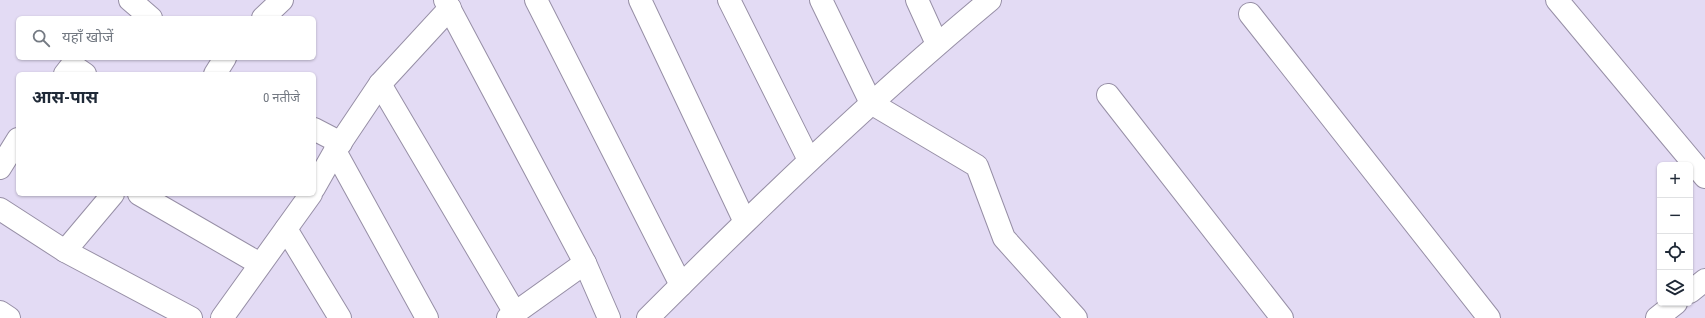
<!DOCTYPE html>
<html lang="hi">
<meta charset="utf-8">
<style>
body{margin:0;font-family:"Roboto Condensed","Noto Sans Devanagari",sans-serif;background:#f2f2f3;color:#1f2937}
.controls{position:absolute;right:12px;bottom:12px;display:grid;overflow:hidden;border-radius:6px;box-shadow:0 1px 3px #0004}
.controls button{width:36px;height:36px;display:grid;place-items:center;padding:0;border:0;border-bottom:1px solid #e0e1e3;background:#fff;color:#1f2937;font:20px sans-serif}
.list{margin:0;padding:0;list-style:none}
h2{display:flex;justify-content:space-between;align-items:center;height:52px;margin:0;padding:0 16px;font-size:17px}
h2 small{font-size:13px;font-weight:400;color:#747a83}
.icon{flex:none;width:22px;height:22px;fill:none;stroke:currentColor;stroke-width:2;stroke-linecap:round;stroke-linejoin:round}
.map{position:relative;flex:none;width:1705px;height:318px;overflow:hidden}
.search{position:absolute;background:#fff;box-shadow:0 1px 3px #0004;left:16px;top:16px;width:300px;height:44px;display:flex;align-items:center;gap:10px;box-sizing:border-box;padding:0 14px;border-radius:6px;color:#747a83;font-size:15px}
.panel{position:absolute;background:#fff;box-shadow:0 1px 3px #0004;left:16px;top:72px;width:300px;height:124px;border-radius:6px}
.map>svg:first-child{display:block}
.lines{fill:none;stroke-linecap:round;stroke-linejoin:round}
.street-casing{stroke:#978fa6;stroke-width:24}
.street{stroke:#fff;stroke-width:22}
</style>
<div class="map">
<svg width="1705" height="318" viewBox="0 0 1705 318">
<rect width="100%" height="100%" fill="#e3dbf4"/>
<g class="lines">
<g class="street-casing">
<g id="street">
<path d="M 130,0 L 151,18"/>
<path d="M 445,0 L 585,263 L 609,318"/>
<path d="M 536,0 L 681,285"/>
<path d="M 640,0 L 745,222"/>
<path d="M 729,0 L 809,160"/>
<path d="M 821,0 L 871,103 L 977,166 L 1004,238 L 1076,318"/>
<path d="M 917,0 L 937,44"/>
<path d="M 1557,0 L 1705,177"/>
<path d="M 1250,14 L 1489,318"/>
<path d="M 263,18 L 282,0"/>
<path d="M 65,74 L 72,65 L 85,74"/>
<path d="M 215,74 L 225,58"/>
<path d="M 380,84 L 515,313"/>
<path d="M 1108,95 L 1282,318"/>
<path d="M 314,129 L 341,143"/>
<path d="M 335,151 L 427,318"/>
<path d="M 0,168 L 18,139"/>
<path d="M 314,188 L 335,151 L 380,84 L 450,8"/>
<path d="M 139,194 L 260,264"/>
<path d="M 0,209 L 65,251 L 191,318"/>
<path d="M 286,229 L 340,318"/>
<path d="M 65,251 L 113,194"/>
<path d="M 1690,292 L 1705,280"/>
<path d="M 0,312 L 9,318"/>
<path d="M 222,318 L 311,194"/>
<path d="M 508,318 L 585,263"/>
<path d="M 648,318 C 758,208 870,100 990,0"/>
<path d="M 1657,318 L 1676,303"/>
</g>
</g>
<use href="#street" class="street"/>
</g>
</svg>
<div class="controls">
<button>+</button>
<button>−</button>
<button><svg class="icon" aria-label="locate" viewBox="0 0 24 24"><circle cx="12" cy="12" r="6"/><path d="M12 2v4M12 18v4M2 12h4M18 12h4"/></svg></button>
<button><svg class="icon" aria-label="layers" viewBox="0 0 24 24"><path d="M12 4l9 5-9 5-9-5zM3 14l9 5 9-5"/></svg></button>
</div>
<div class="search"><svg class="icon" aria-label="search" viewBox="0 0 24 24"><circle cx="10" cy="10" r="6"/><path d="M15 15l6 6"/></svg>यहाँ खोजें</div>
<section class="panel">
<h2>आस-पास<small>0 नतीजे</small></h2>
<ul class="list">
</ul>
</section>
</div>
